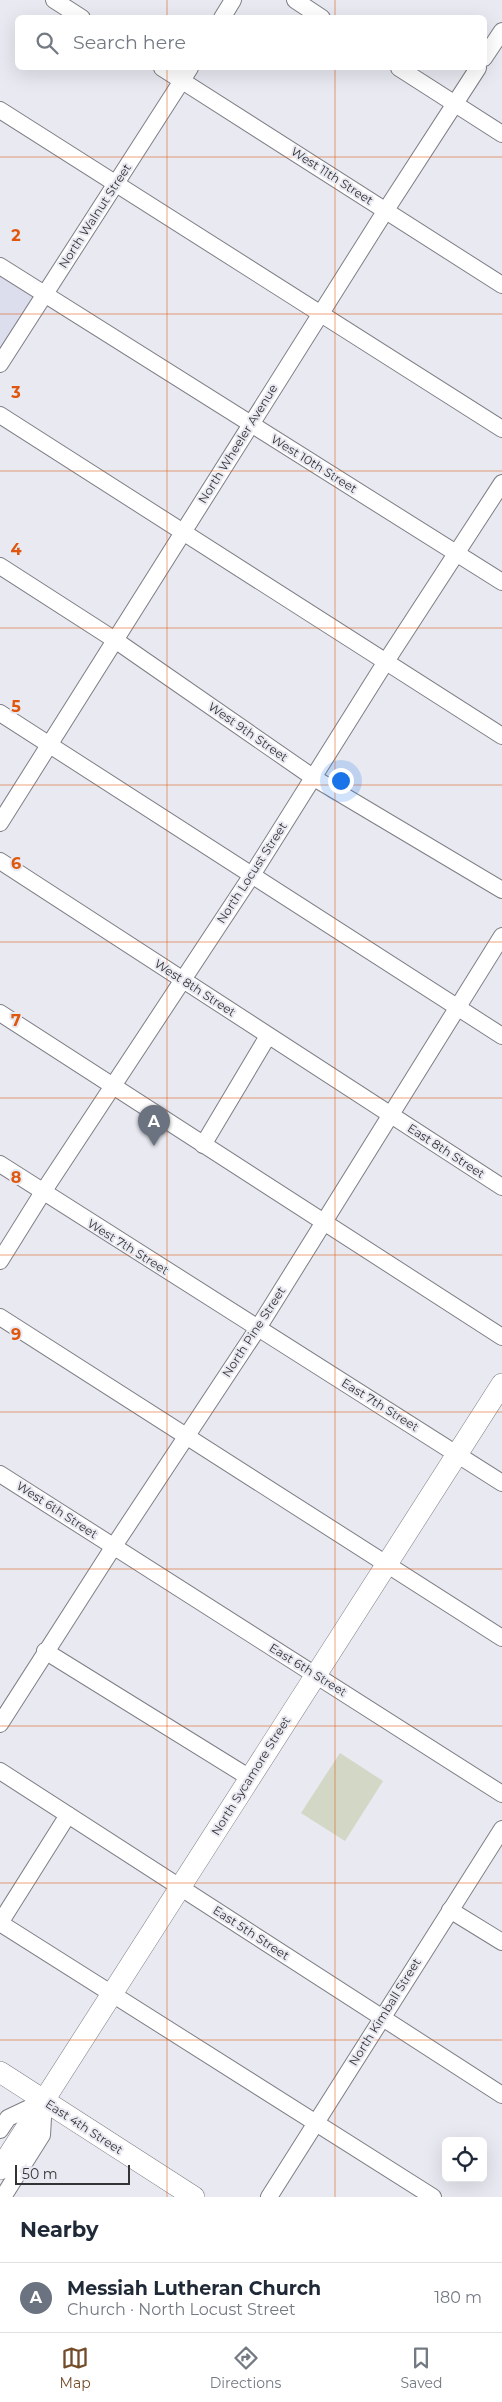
<!DOCTYPE html>
<meta charset="utf-8">
<style>
body{margin:0;font-family:Montserrat,sans-serif;background:#f6f6f7;color:#1f2937}
.controls{position:absolute;right:15px;bottom:15px;display:grid;overflow:hidden;border-radius:8px;box-shadow:0 5px 20px #0002}
.controls button{width:45px;height:45px;display:grid;place-items:center;padding:0;border:0;border-bottom:1px solid #e0e1e3;background:#fff;color:#1f2937;font:25px sans-serif}
.scale{position:absolute;left:15px;bottom:12px;width:115px;box-sizing:border-box;padding-left:5px;border:2px solid #343437;border-top:0;font-size:14px;line-height:18px;white-space:nowrap;color:#343437;-webkit-text-stroke:4px #e8e9f1;paint-order:stroke}
.you{position:absolute;left:340px;top:780px;width:18px;height:18px;margin:-12px;border:4px solid #fff;border-radius:50%;background:#1a73e8;box-shadow:0 0 0 8px #1a73e833}
.badge{display:grid;place-items:center;width:32px;height:32px;border-radius:50%;background:#734c2a;color:#fff;font-size:16px;font-weight:700}
.pin{position:absolute;translate:-50% -41px;filter:drop-shadow(0 1px 2px #0008)}
.pin::after{content:'';position:absolute;top:26px;width:18px;height:15px;background:inherit;clip-path:polygon(0 0,100% 0,50% 100%)}
.list{margin:0;padding:0;list-style:none}
h2{display:flex;justify-content:space-between;align-items:center;height:65px;margin:0;padding:0 20px;font-size:21px}
h2 small{font-size:16px;font-weight:400;color:#747a83}
.list li{display:grid;grid-template-columns:32px 1fr auto;gap:15px;align-items:center;box-sizing:border-box;height:70px;padding:0 20px;border-top:1px solid #e0e1e3}
.list b{display:block;font-size:19px;white-space:nowrap}
.list p{margin:0;font-size:16px;white-space:nowrap;color:#747a83}
.list em{font-size:16px;font-style:normal;color:#747a83}
.icon{flex:none;width:28px;height:28px;fill:none;stroke:currentColor;stroke-width:2;stroke-linecap:round;stroke-linejoin:round}
.map{position:relative;flex:none;width:502px;height:2197px;overflow:hidden}
.search{position:absolute;background:#fff;box-shadow:0 5px 20px #0002;left:15px;right:15px;top:15px;height:55px;display:flex;align-items:center;gap:12px;box-sizing:border-box;padding:0 18px;border-radius:8px;color:#747a83;font-size:19px}
.sheet{height:135px;background:#fff}
nav{display:flex;justify-content:space-around;align-items:center;box-sizing:border-box;height:70px;border-top:1px solid #e0e1e3;background:#fff;font-size:14px;color:#747a83}
nav a{display:grid;justify-items:center;gap:2px}
nav .on{color:#734c2a}
.map>svg:first-child{display:block}
.built{fill:#dcdeed}
.green{fill:#d2d8c5}
.lines{fill:none;stroke-linecap:round;stroke-linejoin:round}
.minor-casing{stroke:#7e7f86;stroke-width:18}
.major-casing{stroke:#7e7f86;stroke-width:22}
.minor{stroke:#fff;stroke-width:16}
.major{stroke:#fff;stroke-width:21}
.grid{fill:none;stroke:#df570e;stroke-width:1;stroke-opacity:0.55}
.labels{text-anchor:middle;stroke-width:4;stroke-linejoin:round;paint-order:stroke}
.street-label{font-size:12px;fill:#343437;stroke:#e8e9f1}
.grid-label{font-size:16px;text-anchor:middle;font-weight:bold;fill:#df570e;stroke:#e8e9f1;stroke-width:4;stroke-linejoin:round;paint-order:stroke}
</style>
<div class="map">
<svg width="502" height="2197" viewBox="0 0 502 2197">
<rect width="100%" height="100%" fill="#e8e9f1"/>
<path class="built" d="M 0,276 L 37,300 L 0,356 Z"/>
<path class="green" d="M 340,1753 L 383,1781 L 345,1841 L 301,1813 Z"/>
<g class="lines">
<g class="minor-casing">
<g id="minor">
<path d="M 54,0 L 82,18"/>
<path d="M 295,0 L 322,18"/>
<path d="M 222,18 L 233,0"/>
<path d="M 484,58 L 502,31"/>
<path d="M 162,68 L 502,285"/>
<path d="M 399,68 L 502,134"/>
<path d="M 0,110 L 502,429"/>
<path d="M 0,266 L 502,582"/>
<path d="M 0,364 L 190,68"/>
<path d="M 0,415 L 502,736"/>
<path d="M 0,566 L 115,640 L 314,778 L 502,890"/>
<path d="M 0,713 L 502,1036"/>
<path d="M 0,823 L 386,210 L 478,68"/>
<path d="M 0,861 L 502,1187"/>
<path d="M 0,1013 L 502,1337"/>
<path d="M 203,1145 L 268,1036"/>
<path d="M 0,1164 L 502,1483"/>
<path d="M 0,1261 L 43,1192 L 252,875 L 385,663 L 502,483"/>
<path d="M 0,1317 L 502,1638"/>
<path d="M 0,1474 L 502,1794"/>
<path d="M 45,1651 L 250,1778"/>
<path d="M 0,1724 L 114,1546 L 258,1328 L 502,936"/>
<path d="M 0,1771 L 502,2095"/>
<path d="M 450,1910 L 502,1942"/>
<path d="M 0,1923 L 433,2197"/>
<path d="M 0,1923 L 68,1815"/>
<path d="M 0,2130 L 8,2118 L 44,2101 L 42,2135 L 3,2197"/>
<path d="M 269,2197 L 502,1829"/>
</g>
</g>
<g class="major-casing">
<g id="major">
<path d="M 0,2072 L 194,2197"/>
<path d="M 0,2169 L 502,1384"/>
</g>
</g>
<use href="#minor" class="minor"/>
<use href="#major" class="major"/>
</g>
<path class="grid" d="M 167,0 L 167,18M 335,0 L 335,18M 167,68 L 167,2197M 335,68 L 335,2197M 0,157 L 502,157M 0,314 L 502,314M 0,471 L 502,471M 0,628 L 502,628M 0,785 L 502,785M 0,942 L 502,942M 0,1098 L 502,1098M 0,1255 L 502,1255M 0,1412 L 502,1412M 0,1569 L 502,1569M 0,1726 L 502,1726M 0,1883 L 502,1883M 0,2040 L 502,2040"/>
<g class="labels">
<g class="street-label">
<text transform="translate(332 176) rotate(33)" y="4">West 11th Street</text>
<text transform="translate(95 216) rotate(-57)" y="4">North Walnut Street</text>
<text transform="translate(238 444) rotate(-58)" y="4">North Wheeler Avenue</text>
<text transform="translate(314 464) rotate(32)" y="4">West 10th Street</text>
<text transform="translate(248 732) rotate(35)" y="4">West 9th Street</text>
<text transform="translate(252 873) rotate(-57)" y="4">North Locust Street</text>
<text transform="translate(195 988) rotate(33)" y="4">West 8th Street</text>
<text transform="translate(446 1151) rotate(33)" y="4">East 8th Street</text>
<text transform="translate(128 1247) rotate(32)" y="4">West 7th Street</text>
<text transform="translate(254 1332) rotate(-57)" y="4">North Pine Street</text>
<text transform="translate(380 1405) rotate(32)" y="4">East 7th Street</text>
<text transform="translate(57 1510) rotate(33)" y="4">West 6th Street</text>
<text transform="translate(308 1670) rotate(32)" y="4">East 6th Street</text>
<text transform="translate(251 1776) rotate(-58)" y="4">North Sycamore Street</text>
<text transform="translate(251 1933) rotate(33)" y="4">East 5th Street</text>
<text transform="translate(385 2012) rotate(-58)" y="4">North Kimball Street</text>
<text transform="translate(84 2127) rotate(33)" y="4">East 4th Street</text>
</g>
</g>
<g class="grid-label">
<text x="16" y="241">2</text>
<text x="16" y="398">3</text>
<text x="16" y="555">4</text>
<text x="16" y="712">5</text>
<text x="16" y="869">6</text>
<text x="16" y="1026">7</text>
<text x="16" y="1183">8</text>
<text x="16" y="1340">9</text>
</g>
</svg>
<div class="controls">
<button><svg class="icon" aria-label="locate" viewBox="0 0 24 24"><circle cx="12" cy="12" r="6"/><path d="M12 2v4M12 18v4M2 12h4M18 12h4"/></svg></button>
</div>
<div class="scale">50 m</div>
<div class="you"></div>
<div class="pin badge" style="left:154px;top:1146px;background:#6b7280">A</div>
<div class="search"><svg class="icon" aria-label="search" viewBox="0 0 24 24"><circle cx="10" cy="10" r="6"/><path d="M15 15l6 6"/></svg>Search here</div>
</div>
<section class="sheet">
<h2>Nearby<small></small></h2>
<ul class="list">
<li><span class="badge" style="background:#6b7280">A</span><div><b>Messiah Lutheran Church</b><p>Church · North Locust Street</p></div><em>180 m</em></li>
</ul>
</section>
<nav>
<a class="on"><svg class="icon" aria-label="map" viewBox="0 0 24 24"><path d="M3 6l6-2 6 2 6-2v14l-6 2-6-2-6 2zM9 4v14M15 6v14"/></svg>Map</a>
<a><svg class="icon" aria-label="directions" viewBox="0 0 24 24"><path d="M12 3l9 9-9 9-9-9zM9 14v-3h6M13 9l2 2-2 2"/></svg>Directions</a>
<a><svg class="icon" aria-label="saved" viewBox="0 0 24 24"><path d="M7 4h10v16l-5-4-5 4z"/></svg>Saved</a>
</nav>
